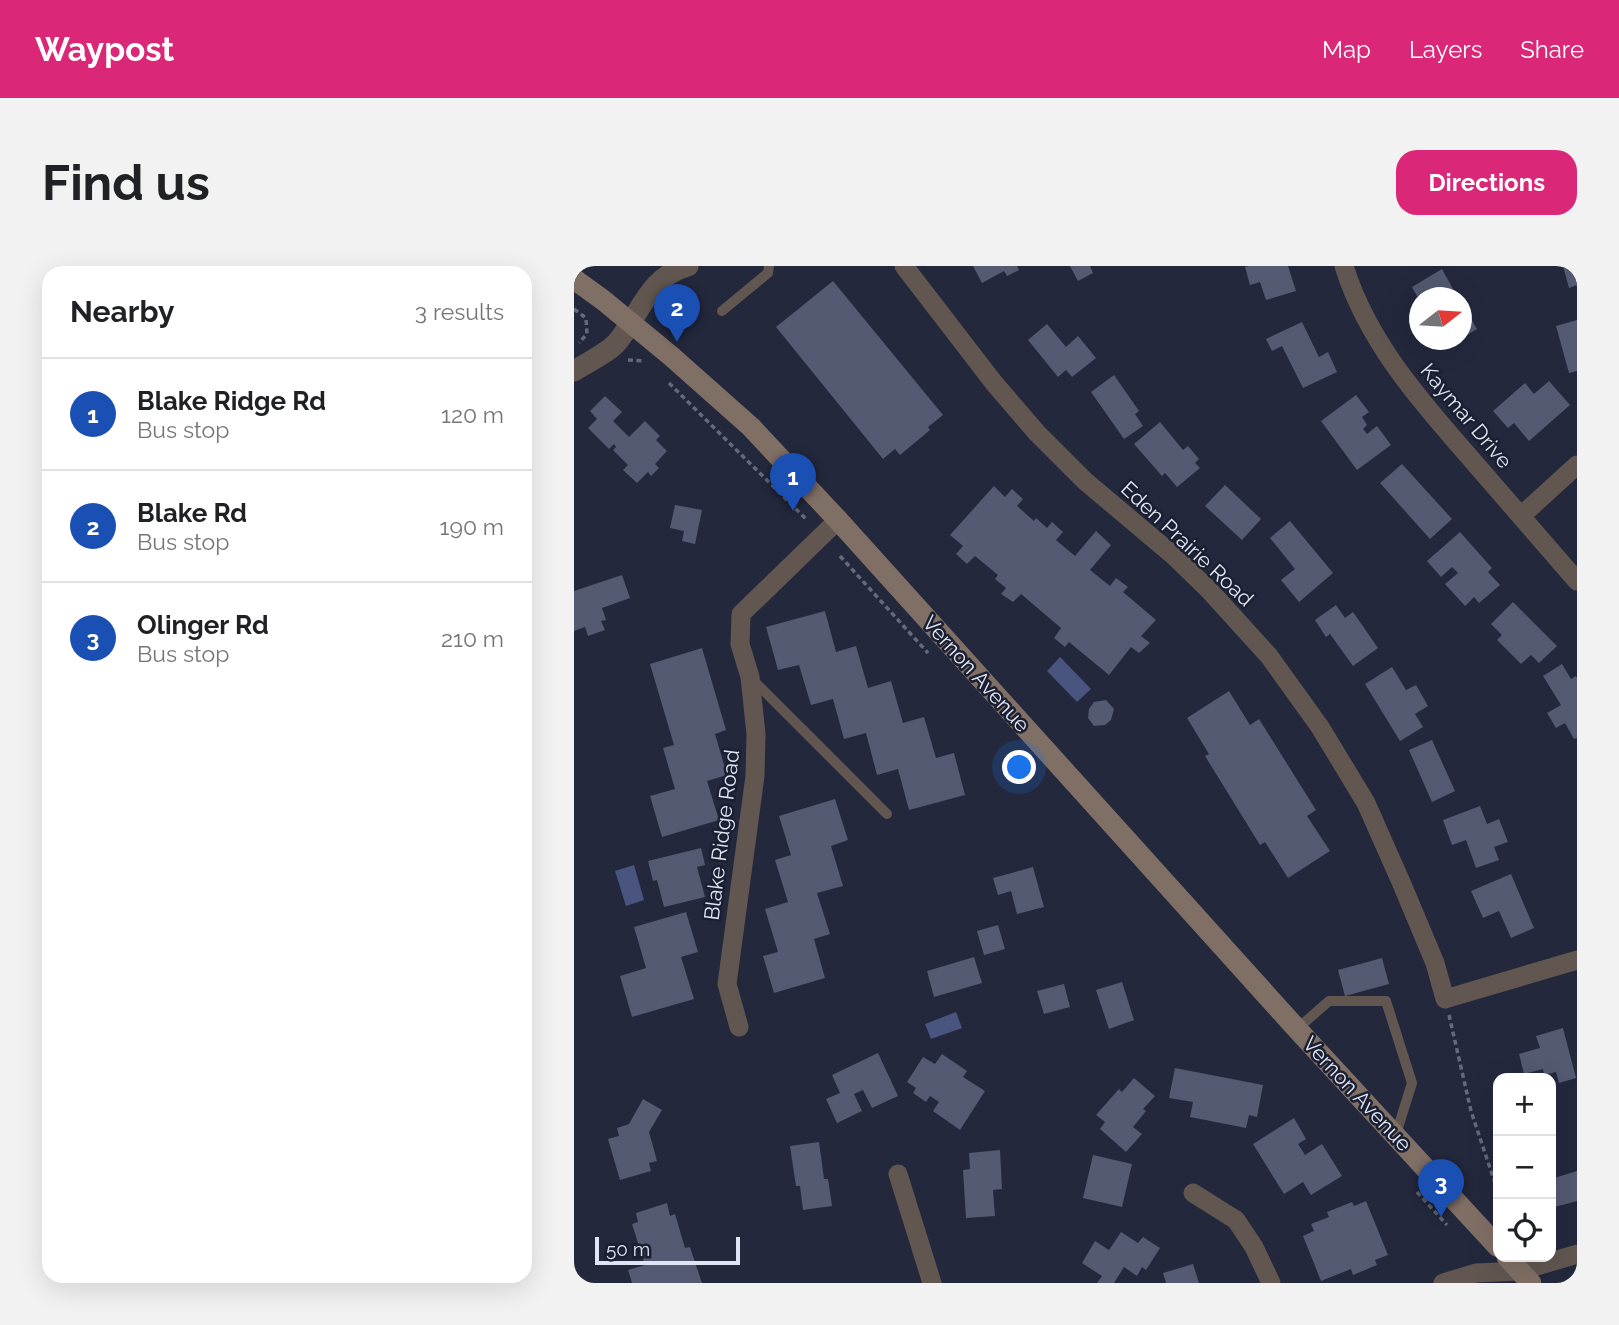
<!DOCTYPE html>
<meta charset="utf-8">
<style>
body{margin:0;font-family:Raleway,sans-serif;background:#f2f2f2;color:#202124}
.controls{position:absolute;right:21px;bottom:21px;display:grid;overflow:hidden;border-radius:14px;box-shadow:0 7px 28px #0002}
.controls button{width:63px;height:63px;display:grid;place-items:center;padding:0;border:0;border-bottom:2px solid #e0e0e0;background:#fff;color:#202124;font:35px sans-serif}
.compass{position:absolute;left:835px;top:21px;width:63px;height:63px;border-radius:50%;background:#fff;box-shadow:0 7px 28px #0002;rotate:73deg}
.scale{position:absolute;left:21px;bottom:18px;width:145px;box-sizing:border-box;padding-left:7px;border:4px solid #e1e5f3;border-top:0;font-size:19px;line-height:24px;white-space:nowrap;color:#e1e5f3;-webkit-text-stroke:5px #1a1f32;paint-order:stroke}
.you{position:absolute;left:446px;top:502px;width:24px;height:24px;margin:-18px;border:5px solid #fff;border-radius:50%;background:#1a73e8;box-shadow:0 0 0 10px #1a73e833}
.badge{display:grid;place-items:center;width:46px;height:46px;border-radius:50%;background:#db2777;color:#fff;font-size:23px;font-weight:700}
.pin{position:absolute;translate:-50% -58px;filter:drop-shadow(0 2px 4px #0008)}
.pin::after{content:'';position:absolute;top:37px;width:24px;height:21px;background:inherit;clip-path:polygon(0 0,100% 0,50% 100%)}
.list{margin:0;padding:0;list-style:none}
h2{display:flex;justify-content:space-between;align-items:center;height:91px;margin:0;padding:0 28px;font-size:30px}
h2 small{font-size:23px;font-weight:400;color:#757577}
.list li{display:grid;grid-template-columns:46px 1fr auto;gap:21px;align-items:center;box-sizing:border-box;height:112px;padding:0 28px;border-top:2px solid #e0e0e0}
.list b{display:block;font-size:26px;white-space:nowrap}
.list p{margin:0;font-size:23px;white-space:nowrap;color:#757577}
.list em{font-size:23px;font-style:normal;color:#757577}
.icon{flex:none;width:38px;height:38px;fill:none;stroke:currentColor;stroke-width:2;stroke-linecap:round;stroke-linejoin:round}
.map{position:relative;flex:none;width:1003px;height:1017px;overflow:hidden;border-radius:21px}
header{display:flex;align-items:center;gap:42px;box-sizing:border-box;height:98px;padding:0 35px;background:#db2777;color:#fff}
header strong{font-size:33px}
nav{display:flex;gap:38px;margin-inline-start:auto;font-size:24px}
.intro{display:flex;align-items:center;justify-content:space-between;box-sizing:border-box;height:168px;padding:0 42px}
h1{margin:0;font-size:49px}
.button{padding:18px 32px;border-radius:21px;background:#db2777;color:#fff;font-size:24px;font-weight:700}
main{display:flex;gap:42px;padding:0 42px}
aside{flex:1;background:#fff;border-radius:21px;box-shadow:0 7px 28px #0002}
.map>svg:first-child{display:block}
.water{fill:#4a557f}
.building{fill:#535a71}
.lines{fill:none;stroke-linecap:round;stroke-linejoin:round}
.path{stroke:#64697b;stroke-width:3.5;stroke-dasharray:5 3.5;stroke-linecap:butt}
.service{stroke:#615750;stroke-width:10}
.minor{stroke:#615750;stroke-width:19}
.tertiary{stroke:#615750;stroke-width:21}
.secondary{stroke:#806f65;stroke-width:21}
.labels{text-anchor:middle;stroke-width:5;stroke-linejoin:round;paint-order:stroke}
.street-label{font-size:21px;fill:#e1e5f3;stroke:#1a1f32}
</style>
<header>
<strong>Waypost</strong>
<nav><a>Map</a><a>Layers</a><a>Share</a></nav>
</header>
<div class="intro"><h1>Find us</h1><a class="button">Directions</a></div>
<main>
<aside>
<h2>Nearby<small>3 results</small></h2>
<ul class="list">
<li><span class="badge" style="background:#1a4fb4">1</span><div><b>Blake Ridge Rd</b><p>Bus stop</p></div><em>120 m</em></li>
<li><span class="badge" style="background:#1a4fb4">2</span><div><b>Blake Rd</b><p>Bus stop</p></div><em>190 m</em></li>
<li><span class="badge" style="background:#1a4fb4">3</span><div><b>Olinger Rd</b><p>Bus stop</p></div><em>210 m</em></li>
</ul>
</aside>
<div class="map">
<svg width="1003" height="1017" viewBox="0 0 1003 1017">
<rect width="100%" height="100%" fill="#23283d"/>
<g class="water">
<path d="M 486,391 L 517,423 L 503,436 L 473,405 Z"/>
<path d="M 60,599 L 70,634 L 52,640 L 41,605 Z"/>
<path d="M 382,746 L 388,762 L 357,773 L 351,758 Z"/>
</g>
<g class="building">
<path d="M 399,0 L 443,0 L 445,4 L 433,10 L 430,5 L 408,17 Z"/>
<path d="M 496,0 L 516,0 L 519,7 L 504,15 Z"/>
<path d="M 675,0 L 714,0 L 722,25 L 692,34 L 686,16 L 676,19 L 671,1 Z"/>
<path d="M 989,0 L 1003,0 L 1003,19 L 995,22 Z"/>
<path d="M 868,3 L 884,32 L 844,32 L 838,21 Z"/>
<path d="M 259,15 L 369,149 L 354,161 L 356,164 L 326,189 L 321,183 L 309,193 L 202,61 Z"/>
<path d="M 888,37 L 903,63 L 888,72 Z"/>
<path d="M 1003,54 L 1003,105 L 995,107 L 982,60 Z"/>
<path d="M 728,56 L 745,91 L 754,86 L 763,106 L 729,122 L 708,80 L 698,85 L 692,73 Z"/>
<path d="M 473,58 L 492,81 L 504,70 L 522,92 L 498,111 L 492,104 L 484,111 L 454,74 Z"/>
<path d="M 540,109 L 565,145 L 561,148 L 569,160 L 550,173 L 517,126 Z"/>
<path d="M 975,115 L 996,139 L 955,175 L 940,157 L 934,162 L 919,145 L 951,117 L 960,128 Z"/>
<path d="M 782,129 L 795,146 L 788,151 L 793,159 L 789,163 L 793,168 L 803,160 L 817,179 L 783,204 L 747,155 Z"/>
<path d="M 31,130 L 48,146 L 39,155 L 55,171 L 71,155 L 86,170 L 82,174 L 93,185 L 81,198 L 85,202 L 77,210 L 74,206 L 63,217 L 49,204 L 54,199 L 39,184 L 42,181 L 40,178 L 35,183 L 14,162 L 23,153 L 16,145 Z"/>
<path d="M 586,156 L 609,184 L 614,180 L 625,193 L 621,197 L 626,202 L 603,221 L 591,207 L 588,210 L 560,178 Z"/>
<path d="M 828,198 L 878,253 L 856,273 L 806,217 Z"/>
<path d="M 651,219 L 687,253 L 668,274 L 631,240 Z"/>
<path d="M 420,220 L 431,231 L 438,223 L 449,233 L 443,240 L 460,255 L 462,252 L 473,262 L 478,256 L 489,266 L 482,274 L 501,290 L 522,265 L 537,279 L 516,304 L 536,320 L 542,312 L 554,321 L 549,326 L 582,354 L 567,370 L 576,377 L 565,387 L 557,381 L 535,409 L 495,376 L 491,381 L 480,372 L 487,362 L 447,328 L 439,336 L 427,328 L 432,322 L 421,313 L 424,309 L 401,290 L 393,298 L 382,288 L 389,280 L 376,269 Z"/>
<path d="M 101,239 L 128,244 L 121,278 L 108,275 L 110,265 L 96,262 Z"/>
<path d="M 716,255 L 759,307 L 725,336 L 707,314 L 721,303 L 696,272 Z"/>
<path d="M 886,266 L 918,302 L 914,306 L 926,319 L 905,337 L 900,331 L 891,340 L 871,318 L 884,307 L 878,301 L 867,311 L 853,295 Z"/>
<path d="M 48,309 L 56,332 L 28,342 L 32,354 L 27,355 L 31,364 L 14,370 L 11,361 L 0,365 L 0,325 Z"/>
<path d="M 939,336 L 983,380 L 965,397 L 957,389 L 947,398 L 923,374 L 928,369 L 917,358 Z"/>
<path d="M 762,339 L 771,352 L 779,346 L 804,382 L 779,400 L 756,368 L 752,371 L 741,354 Z"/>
<path d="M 251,345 L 262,386 L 282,380 L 294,422 L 317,415 L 329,457 L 350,451 L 362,492 L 380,487 L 391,529 L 335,544 L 324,503 L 303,509 L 292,467 L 270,473 L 259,433 L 237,439 L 225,399 L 204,404 L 192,361 Z"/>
<path d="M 128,382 L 152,464 L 141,468 L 153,509 L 133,515 L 145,554 L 88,571 L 76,530 L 101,523 L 89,482 L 100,479 L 76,398 Z"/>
<path d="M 988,398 L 997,413 L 1002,410 L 1003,412 L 1003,472 L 1000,473 L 991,457 L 982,462 L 973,447 L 987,439 L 969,410 Z"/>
<path d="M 818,401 L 832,424 L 842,419 L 854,440 L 841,448 L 849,461 L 826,475 L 791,418 Z"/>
<path d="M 655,425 L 676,459 L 685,453 L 742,544 L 733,550 L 756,585 L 714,612 L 691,576 L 686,579 L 631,490 L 635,488 L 613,452 Z"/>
<path d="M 532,434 L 540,443 L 537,454 L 531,459 L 520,460 L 514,452 L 515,443 L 520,436 Z"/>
<path d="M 858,474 L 881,525 L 858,536 L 835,484 Z"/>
<path d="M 261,533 L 274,574 L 257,580 L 269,620 L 243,627 L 256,668 L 240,673 L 251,712 L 200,727 L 189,690 L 204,686 L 191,643 L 214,636 L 201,594 L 217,589 L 205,550 Z"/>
<path d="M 906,540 L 913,558 L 925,553 L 934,576 L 920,581 L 925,594 L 902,602 L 892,574 L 878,579 L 869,554 Z"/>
<path d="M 127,582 L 131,599 L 123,601 L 131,631 L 90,641 L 83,614 L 79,615 L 74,595 Z"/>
<path d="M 459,601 L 470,641 L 443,648 L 437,625 L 424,629 L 419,612 Z"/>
<path d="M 937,608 L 960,662 L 937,672 L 925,645 L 909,652 L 897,625 Z"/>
<path d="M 112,646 L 124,686 L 107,691 L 120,733 L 58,751 L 46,710 L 72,702 L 60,661 Z"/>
<path d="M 424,659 L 431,683 L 410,689 L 403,665 Z"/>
<path d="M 400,691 L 408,717 L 360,731 L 353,705 Z"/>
<path d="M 808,692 L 815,718 L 771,730 L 764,704 Z"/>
<path d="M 548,716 L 560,754 L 535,763 L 522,724 Z"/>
<path d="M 490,718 L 496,741 L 470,748 L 463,725 Z"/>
<path d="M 989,762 L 1002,812 L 985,817 L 982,806 L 970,809 L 969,803 L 950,808 L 945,788 L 966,782 L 962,770 Z"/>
<path d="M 304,787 L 324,830 L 298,842 L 289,824 L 280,828 L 288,845 L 263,857 L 252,833 L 266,827 L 258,809 Z"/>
<path d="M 368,788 L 393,805 L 389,811 L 411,825 L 386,864 L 359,845 L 365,836 L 356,830 L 352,836 L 339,827 L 342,822 L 333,816 L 349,791 L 361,798 Z"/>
<path d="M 601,802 L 689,819 L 683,851 L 675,849 L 672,862 L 616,851 L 619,836 L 595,832 Z"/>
<path d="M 560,812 L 581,830 L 569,843 L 572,845 L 559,861 L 568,868 L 552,886 L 526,863 L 531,856 L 522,849 L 545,823 L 548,826 Z"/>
<path d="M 69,833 L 88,844 L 75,866 L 83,895 L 75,897 L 77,905 L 46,914 L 34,873 L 45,870 L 43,862 L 55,858 Z"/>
<path d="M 720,852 L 732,873 L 724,878 L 731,889 L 748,878 L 768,910 L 737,929 L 729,916 L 710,928 L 679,878 Z"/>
<path d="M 245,876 L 250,913 L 254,913 L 258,940 L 229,944 L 226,920 L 222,920 L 216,880 Z"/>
<path d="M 426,884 L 428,923 L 419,924 L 421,950 L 392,952 L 389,904 L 396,903 L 395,887 Z"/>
<path d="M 519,889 L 558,898 L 548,941 L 509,932 Z"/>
<path d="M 1003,905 L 1003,935 L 977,942 L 977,913 Z"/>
<path d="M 792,935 L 814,989 L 801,994 L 803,999 L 779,1009 L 777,1003 L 747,1015 L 729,970 L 740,965 L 737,958 L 755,951 L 753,946 L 778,936 L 780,940 Z"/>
<path d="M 93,937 L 96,950 L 101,948 L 111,982 L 116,981 L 128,1017 L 58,1017 L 54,1004 L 71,999 L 58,958 L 64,956 L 62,947 Z"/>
<path d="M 547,966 L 564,977 L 569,971 L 586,982 L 572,1004 L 568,1001 L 563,1010 L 550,1001 L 540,1017 L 523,1017 L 528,1010 L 508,997 L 521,975 L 535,984 Z"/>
<path d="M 619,998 L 625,1017 L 592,1017 L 589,1007 Z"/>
</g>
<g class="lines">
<g class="path">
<path d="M 0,43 L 12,52 L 13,68 L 5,77"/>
<path d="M 54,94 L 71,95"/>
<path d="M 95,117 L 232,253"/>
<path d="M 266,290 L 354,387"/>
<path d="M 875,749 L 897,845 L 924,926"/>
<path d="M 843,926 L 873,959"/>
</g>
<g class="service">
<path d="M 148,45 L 194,7 L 195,0"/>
<path d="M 179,414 L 313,548"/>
<path d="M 723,763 L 755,735 L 812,735 L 838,817 L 822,868"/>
</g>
<g class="minor">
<path d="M 330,0 L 420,117 L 463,167 L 511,215 L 600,290 L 636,325 L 695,390 L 746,461 L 792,537 L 827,616 L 861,697 L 871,733 L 1003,694"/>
<path d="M 770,0 C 793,75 847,136 898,194 C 933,234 968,275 1003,315"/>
<path d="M 947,250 L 1003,199"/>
<path d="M 165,761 L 153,718 L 181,510 L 182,468 L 176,411 L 166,378 L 167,348 L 264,254"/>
<path d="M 324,908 L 358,1017"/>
<path d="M 619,927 L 662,954 L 680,981 L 697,1017"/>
<path d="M 869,1017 L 902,1007 L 946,1005 L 1003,988"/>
</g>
<path class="tertiary" d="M 0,105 C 14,96 35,87 45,74 C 68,44 75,11 114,0"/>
<g class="secondary">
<path d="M 0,13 L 29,34 L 97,90 L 177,161 L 264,254 L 723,763 L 924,981"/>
<path d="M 933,991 L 957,1017"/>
</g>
</g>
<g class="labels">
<g class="street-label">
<text transform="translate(892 150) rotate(50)" y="7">Kaymar Drive</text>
<text transform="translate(613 278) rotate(43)" y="7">Eden Prairie Road</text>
<text transform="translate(402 408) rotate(48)" y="7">Vernon Avenue</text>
<text transform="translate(148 569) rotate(-83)" y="7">Blake Ridge Road</text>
<text transform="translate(783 828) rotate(47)" y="7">Vernon Avenue</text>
</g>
</g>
</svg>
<div class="controls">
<button>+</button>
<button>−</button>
<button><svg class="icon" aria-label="locate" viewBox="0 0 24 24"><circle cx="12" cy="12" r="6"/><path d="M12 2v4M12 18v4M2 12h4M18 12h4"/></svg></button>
</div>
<svg class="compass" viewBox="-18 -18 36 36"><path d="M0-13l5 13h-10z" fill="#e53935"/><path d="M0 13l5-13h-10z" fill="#757577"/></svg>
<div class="scale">50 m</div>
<div class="you"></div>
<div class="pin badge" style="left:219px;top:245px;background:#1a4fb4">1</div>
<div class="pin badge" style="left:103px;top:76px;background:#1a4fb4">2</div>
<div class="pin badge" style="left:867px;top:951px;background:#1a4fb4">3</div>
</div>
</main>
